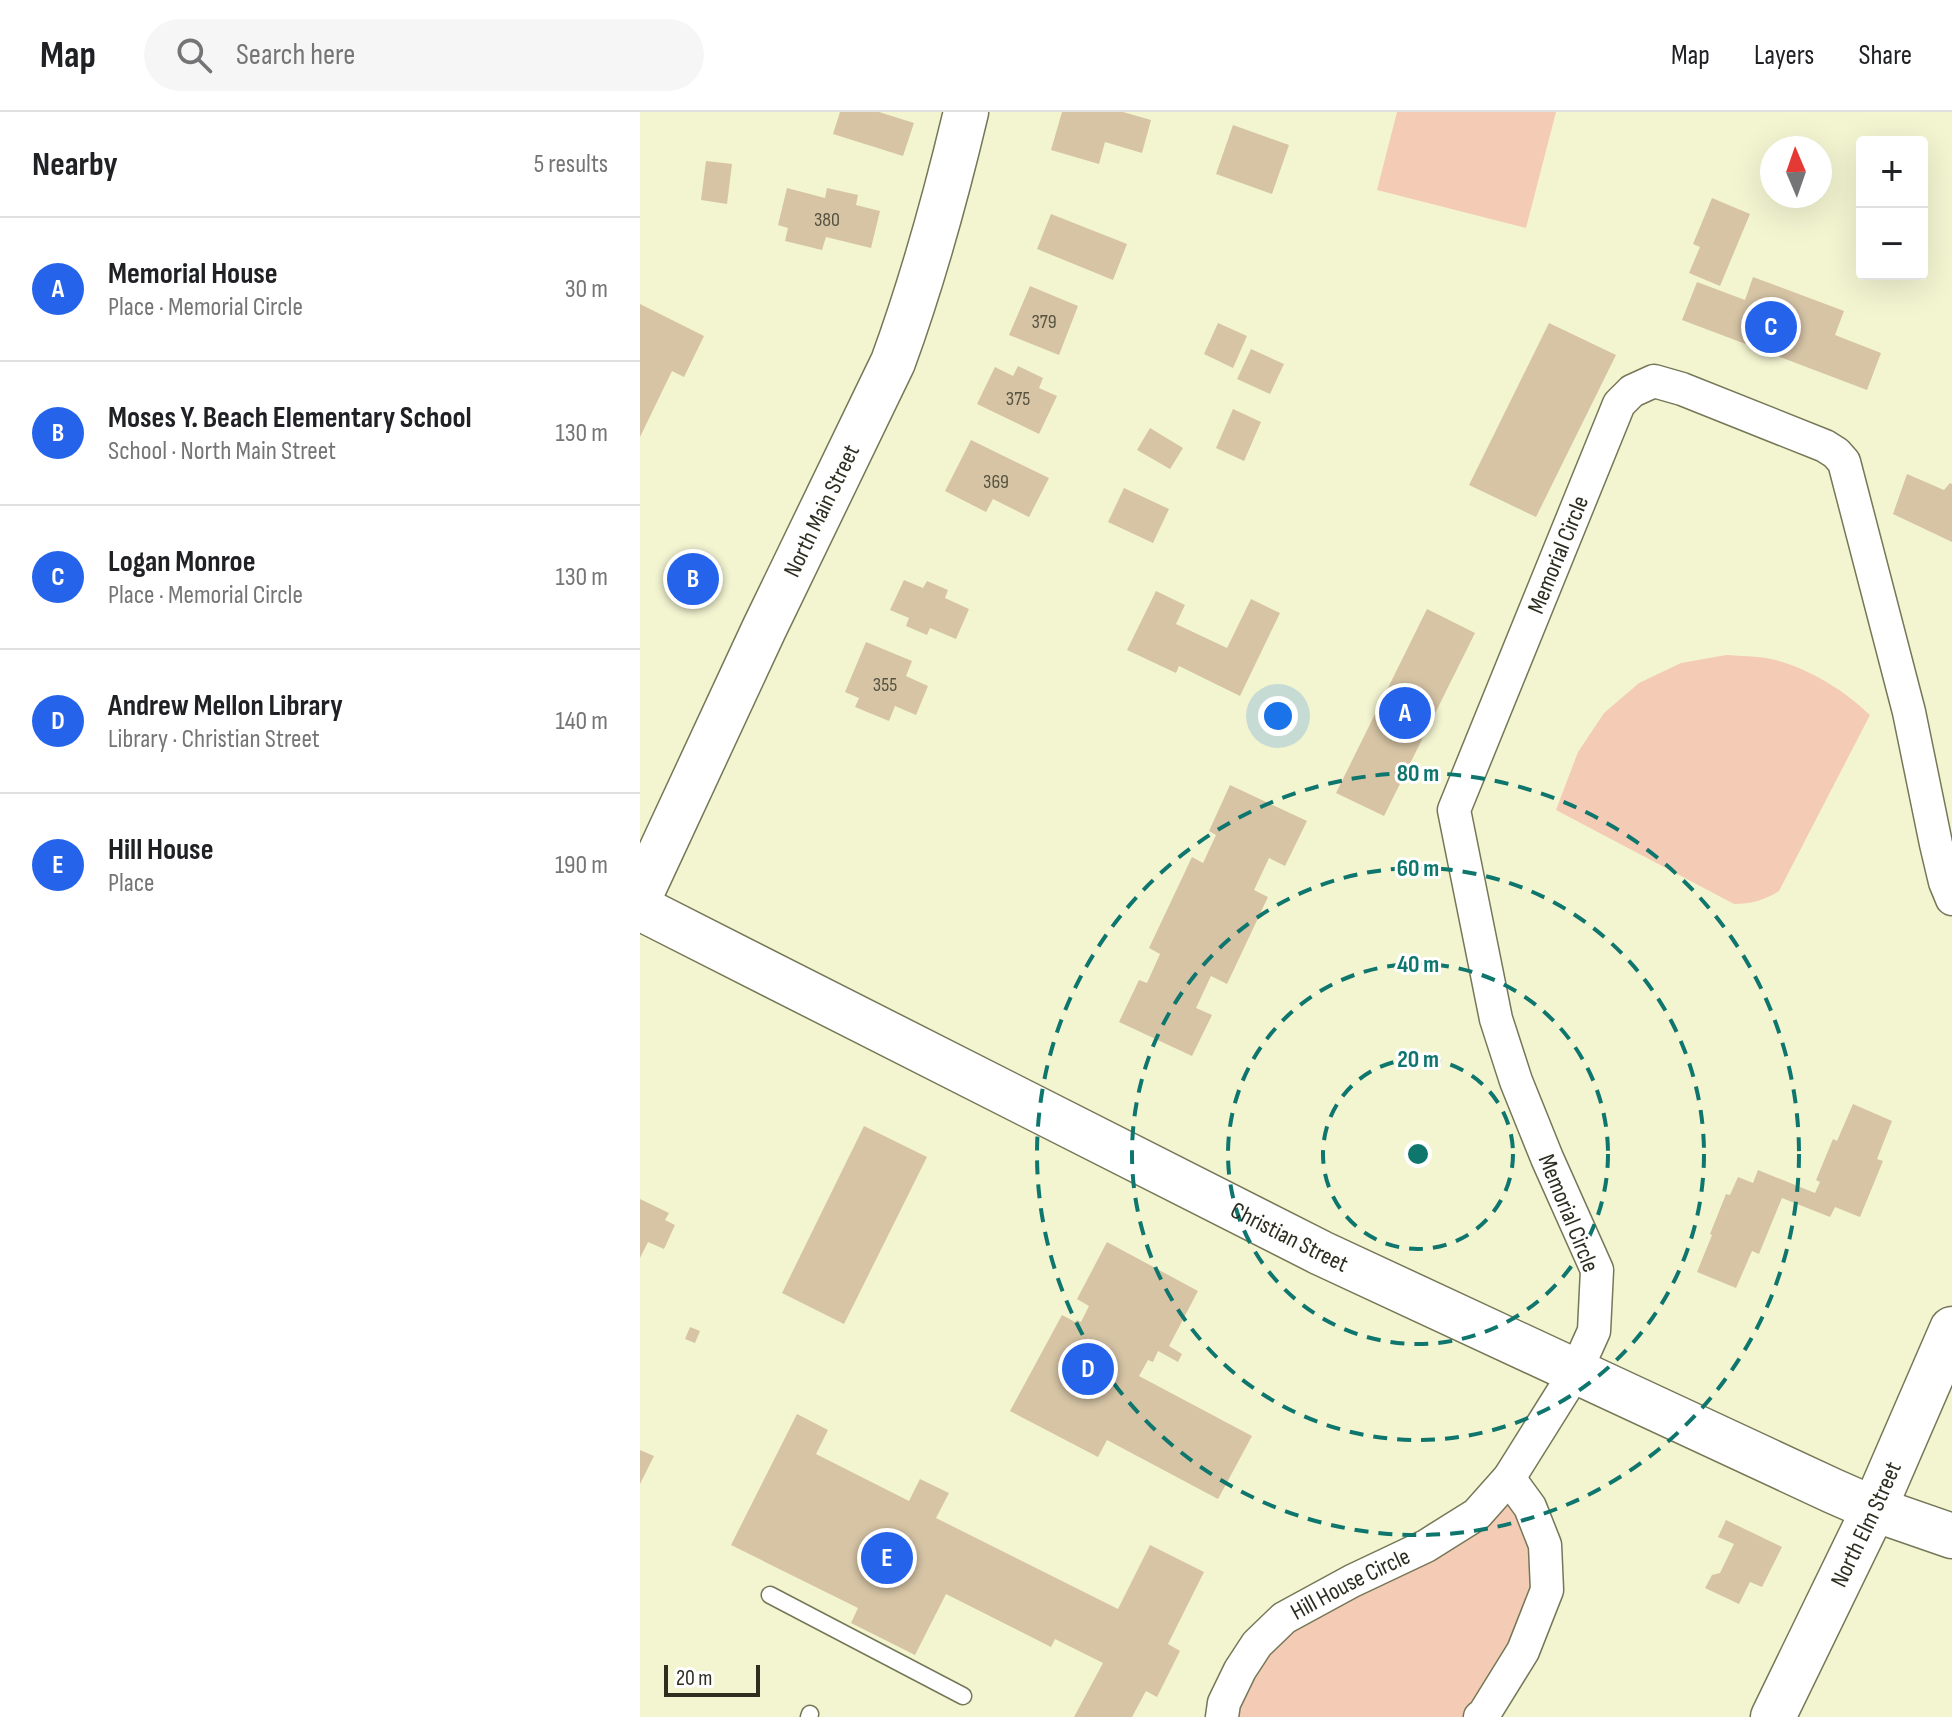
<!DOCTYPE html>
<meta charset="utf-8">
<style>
body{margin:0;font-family:"Sofia Sans Condensed",sans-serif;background:#f6f6f6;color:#202124}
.controls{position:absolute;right:24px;top:24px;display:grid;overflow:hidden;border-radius:8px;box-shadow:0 8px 32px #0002}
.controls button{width:72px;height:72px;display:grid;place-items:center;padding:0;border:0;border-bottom:2px solid #e0e0e0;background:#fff;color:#202124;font:40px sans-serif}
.compass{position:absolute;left:1120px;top:24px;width:72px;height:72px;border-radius:50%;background:#fff;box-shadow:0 8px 32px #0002;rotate:358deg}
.scale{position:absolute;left:24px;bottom:20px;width:96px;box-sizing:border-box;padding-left:8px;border:4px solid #2d2d20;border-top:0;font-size:22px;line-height:28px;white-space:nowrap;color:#2d2d20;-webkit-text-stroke:6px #fff;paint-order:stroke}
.you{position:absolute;left:638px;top:604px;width:28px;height:28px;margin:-20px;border:6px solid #fff;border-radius:50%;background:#1a73e8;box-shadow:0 0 0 12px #1a73e833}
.badge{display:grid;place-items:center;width:52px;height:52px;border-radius:50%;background:#2563eb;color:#fff;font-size:26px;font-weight:700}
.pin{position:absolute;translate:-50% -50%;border:4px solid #fff;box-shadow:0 2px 8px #0006}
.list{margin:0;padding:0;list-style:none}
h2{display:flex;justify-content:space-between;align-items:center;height:104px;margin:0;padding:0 32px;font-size:34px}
h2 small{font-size:26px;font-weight:400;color:#757577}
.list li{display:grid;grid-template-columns:52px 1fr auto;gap:24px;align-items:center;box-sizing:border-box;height:144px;padding:0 32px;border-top:2px solid #e0e0e0}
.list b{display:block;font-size:30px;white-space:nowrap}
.list p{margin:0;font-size:26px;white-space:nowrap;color:#757577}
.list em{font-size:26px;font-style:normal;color:#757577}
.icon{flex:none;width:44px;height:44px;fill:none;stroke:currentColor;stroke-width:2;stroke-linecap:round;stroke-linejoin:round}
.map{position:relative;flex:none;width:1312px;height:1605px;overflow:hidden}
header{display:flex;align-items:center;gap:48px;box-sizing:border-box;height:112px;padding:0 40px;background:#fff;border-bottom:2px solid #e0e0e0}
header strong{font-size:38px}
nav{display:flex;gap:44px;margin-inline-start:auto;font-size:28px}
.search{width:560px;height:72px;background:#f6f6f6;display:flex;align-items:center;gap:20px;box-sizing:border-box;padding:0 28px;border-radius:44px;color:#757577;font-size:30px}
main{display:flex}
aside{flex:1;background:#fff}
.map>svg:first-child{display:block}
.green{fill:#f4ccb5}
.building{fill:#d6c4a5}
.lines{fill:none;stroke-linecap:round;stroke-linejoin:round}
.lane-casing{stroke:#757757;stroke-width:19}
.street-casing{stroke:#757757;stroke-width:35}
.secondary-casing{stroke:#757757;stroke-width:47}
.lane{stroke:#fff;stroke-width:16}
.street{stroke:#fff;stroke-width:32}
.secondary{stroke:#fff;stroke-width:44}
.ring{fill:none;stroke:#0f766e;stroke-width:4;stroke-dasharray:14 10}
.labels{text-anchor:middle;stroke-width:6;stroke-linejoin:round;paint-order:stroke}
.number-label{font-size:20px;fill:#575341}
.street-label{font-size:24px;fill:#2d2d20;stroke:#fff}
.centre{fill:#0f766e;stroke:#fff;stroke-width:4}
.ring-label{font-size:24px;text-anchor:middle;font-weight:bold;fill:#0f766e;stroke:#fff;stroke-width:6;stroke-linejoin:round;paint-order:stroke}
</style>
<header>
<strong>Map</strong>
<div class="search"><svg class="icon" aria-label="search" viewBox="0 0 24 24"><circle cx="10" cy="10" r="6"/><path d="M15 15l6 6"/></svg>Search here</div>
<nav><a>Map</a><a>Layers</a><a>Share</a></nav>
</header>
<main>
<aside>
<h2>Nearby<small>5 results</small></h2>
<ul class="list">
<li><span class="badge">A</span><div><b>Memorial House</b><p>Place · Memorial Circle</p></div><em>30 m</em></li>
<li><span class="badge">B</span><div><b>Moses Y. Beach Elementary School</b><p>School · North Main Street</p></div><em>130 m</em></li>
<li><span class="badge">C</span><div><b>Logan Monroe</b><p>Place · Memorial Circle</p></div><em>130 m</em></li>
<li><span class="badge">D</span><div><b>Andrew Mellon Library</b><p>Library · Christian Street</p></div><em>140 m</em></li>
<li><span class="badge">E</span><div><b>Hill House</b><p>Place</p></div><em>190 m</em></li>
</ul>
</aside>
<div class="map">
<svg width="1312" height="1605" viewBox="0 0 1312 1605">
<rect width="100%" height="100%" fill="#f3f5d1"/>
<g class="green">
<path d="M 757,0 L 916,0 L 886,116 L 737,78 Z"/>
<path d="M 1086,543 C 1101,544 1117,544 1131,547 C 1165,554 1206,579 1230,603 L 1139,779 C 1125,788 1111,792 1094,792 L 916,698 L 938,640 L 964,601 L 999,571 L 1041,551 Z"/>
<path d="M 876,1376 L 907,1478 L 840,1605 L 585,1605 L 584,1591 L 667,1494 Z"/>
</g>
<g class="building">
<path d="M 200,0 L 239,0 L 274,11 L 263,44 L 193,22 Z"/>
<path d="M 422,0 L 483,0 L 511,8 L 502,41 L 465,30 L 459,52 L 411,38 Z"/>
<path d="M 593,13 L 649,33 L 632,82 L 576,62 Z"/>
<path d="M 66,49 L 92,52 L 87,92 L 61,88 Z"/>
<path d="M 147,76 L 185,86 L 187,76 L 218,83 L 216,93 L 240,99 L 231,136 L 186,125 L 182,138 L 145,129 L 148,116 L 138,113 Z"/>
<path d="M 1072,86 L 1110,102 L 1080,174 L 1049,161 L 1060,135 L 1053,132 Z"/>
<path d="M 411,102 L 487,132 L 473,168 L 397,137 Z"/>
<path d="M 1113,165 L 1204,199 L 1195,223 L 1241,241 L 1227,278 L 1042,208 L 1057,170 L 1105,188 Z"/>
<path d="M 390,174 L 438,194 L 419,243 L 369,223 Z"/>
<path d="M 0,192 L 64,224 L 44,265 L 32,259 L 0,325 Z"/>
<path d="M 578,211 L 607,224 L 593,256 L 564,242 Z"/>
<path d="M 909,211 L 976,243 L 896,405 L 829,373 Z"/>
<path d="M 611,237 L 644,252 L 630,282 L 597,267 Z"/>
<path d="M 378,254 L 403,266 L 399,276 L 417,284 L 399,322 L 337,292 L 355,255 L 373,264 Z"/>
<path d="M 593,297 L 621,310 L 604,349 L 576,336 Z"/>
<path d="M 510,316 L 543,336 L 530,357 L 497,338 Z"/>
<path d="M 331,328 L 409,366 L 389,405 L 353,387 L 346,400 L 305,379 Z"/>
<path d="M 1267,362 L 1304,378 L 1310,371 L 1312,372 L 1312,430 L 1253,402 Z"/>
<path d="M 484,376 L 529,397 L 513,431 L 468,410 Z"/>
<path d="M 264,468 L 283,476 L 287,469 L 308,478 L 305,486 L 329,497 L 316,527 L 290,516 L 287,523 L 266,514 L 269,506 L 250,498 Z"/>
<path d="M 516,479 L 545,493 L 536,512 L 587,536 L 611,487 L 640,501 L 600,584 L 539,554 L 536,561 L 487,538 Z"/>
<path d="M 787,497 L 835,521 L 744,704 L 696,681 Z"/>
<path d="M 226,530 L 272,549 L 266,564 L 288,574 L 276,603 L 255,594 L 249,609 L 215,595 L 219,586 L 205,580 Z"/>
<path d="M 590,673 L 667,709 L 645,754 L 629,746 L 614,778 L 628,785 L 587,872 L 571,864 L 556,896 L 572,903 L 552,944 L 479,910 L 499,868 L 507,871 L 520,842 L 509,836 L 552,745 L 563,751 L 576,723 L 569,719 Z"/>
<path d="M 1213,992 L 1252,1009 L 1237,1047 L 1243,1049 L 1220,1105 L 1195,1095 L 1190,1105 L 1142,1086 L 1119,1142 L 1112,1139 L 1096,1176 L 1057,1160 L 1072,1123 L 1070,1122 L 1086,1082 L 1090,1083 L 1098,1065 L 1113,1071 L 1118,1058 L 1175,1081 L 1180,1070 L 1176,1068 L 1193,1027 L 1197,1029 Z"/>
<path d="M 224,1014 L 287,1045 L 204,1212 L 142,1181 Z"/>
<path d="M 0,1087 L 29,1101 L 25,1108 L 35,1113 L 24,1137 L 8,1130 L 0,1146 Z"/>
<path d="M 467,1130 L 558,1179 L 529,1234 L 542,1242 L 538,1250 L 518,1239 L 513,1250 L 508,1248 L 499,1264 L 612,1324 L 578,1387 L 467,1328 L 458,1345 L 370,1299 L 422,1203 L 435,1210 L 437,1208 L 441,1210 L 449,1194 L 437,1187 Z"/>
<path d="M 50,1215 L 60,1219 L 55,1231 L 45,1227 Z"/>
<path d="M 157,1302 L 188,1318 L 176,1342 L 269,1389 L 280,1367 L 309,1381 L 296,1406 L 478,1497 L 510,1433 L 564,1460 L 528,1532 L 540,1539 L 517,1585 L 506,1579 L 492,1605 L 434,1605 L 463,1551 L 415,1527 L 411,1535 L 306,1482 L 275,1543 L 211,1511 L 218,1496 L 91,1433 Z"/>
<path d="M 0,1338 L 14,1344 L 0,1372 Z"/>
<path d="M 1086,1408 L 1142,1435 L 1122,1475 L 1110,1470 L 1099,1492 L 1065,1476 L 1072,1463 L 1080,1461 L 1094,1432 L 1078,1425 Z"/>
</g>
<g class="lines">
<g class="lane-casing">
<g id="lane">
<path d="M 130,1483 L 323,1584"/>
<path d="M 169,1605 L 170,1602"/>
</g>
</g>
<g class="street-casing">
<g id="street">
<path id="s1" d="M 582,1605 L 584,1591 L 600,1558 L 617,1532 L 644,1506 L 712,1469 L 786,1434 L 837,1402 L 869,1366 L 936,1259 L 954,1219 L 957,1158 L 907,1046 L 876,969 L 856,907 L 814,698 L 979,292 L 992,279 L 1014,269 L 1042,277 L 1185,334 L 1196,341 L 1204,350 L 1269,600 L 1296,732 L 1305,770 L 1312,787"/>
<path d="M 840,1605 L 844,1602 L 883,1539 L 907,1478 L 905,1433 L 890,1395 L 869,1366"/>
</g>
</g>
<g class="secondary-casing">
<g id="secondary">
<path id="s2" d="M 0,784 L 124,517 L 253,250 C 283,168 306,84 326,0"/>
<path id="s3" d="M 0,796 L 681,1141 L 1193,1379 L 1234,1397 L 1312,1424"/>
<path id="s4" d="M 1133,1605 L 1234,1397 L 1312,1217"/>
</g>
</g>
<use href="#lane" class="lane"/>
<use href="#street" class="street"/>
<use href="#secondary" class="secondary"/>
</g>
<g class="ring">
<circle cx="778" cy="1042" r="95"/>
<circle cx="778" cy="1042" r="190"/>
<circle cx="778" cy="1042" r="286"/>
<circle cx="778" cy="1042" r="381"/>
</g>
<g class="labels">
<g class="number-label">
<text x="187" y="114">380</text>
<text x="404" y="216">379</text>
<text x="378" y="293">375</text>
<text x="356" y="376">369</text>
<text x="245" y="579">355</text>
</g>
<g class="street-label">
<text dy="8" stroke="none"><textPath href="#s2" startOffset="426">North Main Street</textPath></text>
<text dy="8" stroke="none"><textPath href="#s1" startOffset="1378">Memorial Circle</textPath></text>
<text transform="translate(929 1101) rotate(68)" y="8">Memorial Circle</text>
<text dy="8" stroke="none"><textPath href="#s3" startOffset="728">Christian Street</textPath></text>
<text dy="8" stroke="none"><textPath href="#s4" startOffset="214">North Elm Street</textPath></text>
<text dy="8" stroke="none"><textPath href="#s1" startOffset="194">Hill House Circle</textPath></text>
</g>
</g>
<circle cx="778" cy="1042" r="12" class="centre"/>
<g class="ring-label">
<text x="778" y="669">80 m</text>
<text x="778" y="764">60 m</text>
<text x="778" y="860">40 m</text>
<text x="778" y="955">20 m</text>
</g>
</svg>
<div class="controls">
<button>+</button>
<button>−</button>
</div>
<svg class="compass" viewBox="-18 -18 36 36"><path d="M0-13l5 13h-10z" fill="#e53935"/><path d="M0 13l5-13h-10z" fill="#757577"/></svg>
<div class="scale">20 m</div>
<div class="you"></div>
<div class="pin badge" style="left:765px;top:601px">A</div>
<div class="pin badge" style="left:53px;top:467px">B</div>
<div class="pin badge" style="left:1131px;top:215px">C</div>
<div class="pin badge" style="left:448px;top:1257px">D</div>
<div class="pin badge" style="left:247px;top:1446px">E</div>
</div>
</main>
